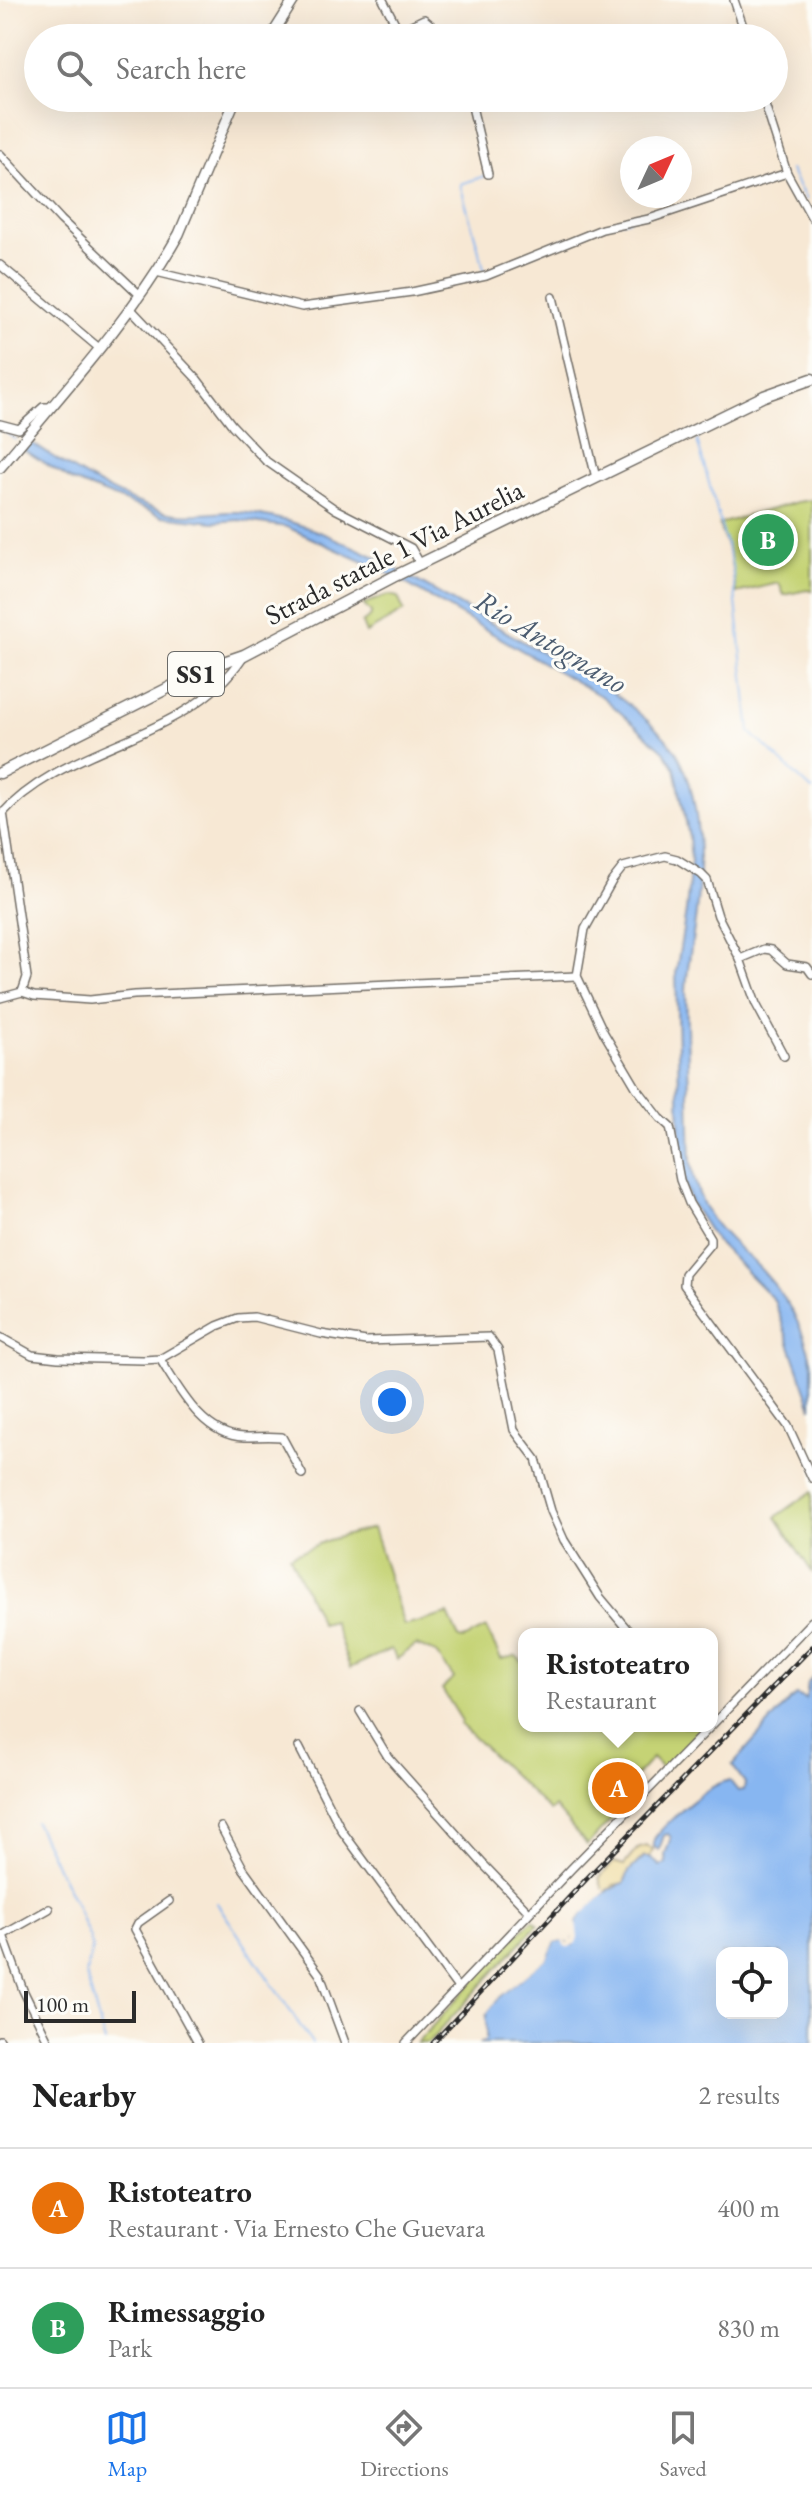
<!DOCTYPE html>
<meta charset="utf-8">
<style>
body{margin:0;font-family:"EB Garamond",serif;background:#f6f6f6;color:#222}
.controls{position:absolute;right:24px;bottom:24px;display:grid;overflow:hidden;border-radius:16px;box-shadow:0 8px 32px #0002}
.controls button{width:72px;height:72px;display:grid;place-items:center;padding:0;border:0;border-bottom:2px solid #e0e0e0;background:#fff;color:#222;font:40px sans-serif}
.compass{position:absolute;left:620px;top:136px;width:72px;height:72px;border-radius:50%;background:#fff;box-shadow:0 8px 32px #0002;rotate:46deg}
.scale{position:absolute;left:24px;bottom:20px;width:112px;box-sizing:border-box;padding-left:8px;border:4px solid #2b2b2b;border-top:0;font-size:22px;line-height:28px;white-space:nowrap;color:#2b2b2b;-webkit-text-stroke:6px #fdfcf7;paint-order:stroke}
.you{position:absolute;left:392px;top:1402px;width:28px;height:28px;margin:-20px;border:6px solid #fff;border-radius:50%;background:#1a73e8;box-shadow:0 0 0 12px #1a73e833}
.badge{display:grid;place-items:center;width:52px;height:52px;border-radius:50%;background:#1a73e8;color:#fff;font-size:26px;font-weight:700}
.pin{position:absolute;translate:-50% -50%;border:4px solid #fff;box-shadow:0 2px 8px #0006}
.popup{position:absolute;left:518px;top:1628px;width:200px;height:104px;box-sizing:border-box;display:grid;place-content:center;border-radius:16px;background:#fff;filter:drop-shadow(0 2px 6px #0005);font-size:26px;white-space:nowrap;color:#767676}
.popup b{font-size:30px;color:#222}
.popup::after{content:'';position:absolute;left:50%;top:100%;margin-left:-16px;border:16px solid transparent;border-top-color:#fff}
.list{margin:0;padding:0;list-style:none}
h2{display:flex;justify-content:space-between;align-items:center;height:104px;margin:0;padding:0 32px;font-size:34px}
h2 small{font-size:26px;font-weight:400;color:#767676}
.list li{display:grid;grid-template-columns:52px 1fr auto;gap:24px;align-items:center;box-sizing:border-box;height:120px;padding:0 32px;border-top:2px solid #e0e0e0}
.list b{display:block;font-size:30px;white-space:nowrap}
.list p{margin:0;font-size:26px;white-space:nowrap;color:#767676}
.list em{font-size:26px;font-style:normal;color:#767676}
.icon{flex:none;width:44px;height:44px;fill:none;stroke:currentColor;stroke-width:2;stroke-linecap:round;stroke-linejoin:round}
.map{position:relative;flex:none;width:812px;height:2043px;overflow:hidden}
.search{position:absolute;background:#fff;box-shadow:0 8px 32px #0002;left:24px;right:24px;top:24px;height:88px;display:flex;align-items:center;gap:20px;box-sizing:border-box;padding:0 28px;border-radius:44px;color:#767676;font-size:30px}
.sheet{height:344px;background:#fff}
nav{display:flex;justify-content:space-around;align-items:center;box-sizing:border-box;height:112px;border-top:2px solid #e0e0e0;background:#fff;font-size:22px;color:#767676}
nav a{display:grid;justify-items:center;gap:4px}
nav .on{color:#1a73e8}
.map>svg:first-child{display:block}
.green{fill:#c5d375;stroke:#787f50;stroke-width:2}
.sand{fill:#eeda9e;stroke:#8c8264;stroke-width:2}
.water{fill:#87b6f1;stroke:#59708e;stroke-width:2;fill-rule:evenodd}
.pier{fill:#f7e8d4}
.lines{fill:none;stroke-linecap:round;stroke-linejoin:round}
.stream{stroke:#87b6f1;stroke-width:2}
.street-casing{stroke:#726d66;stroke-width:10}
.secondary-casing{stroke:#726d66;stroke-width:12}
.primary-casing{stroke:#726d66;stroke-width:13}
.street{stroke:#fff;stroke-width:7}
.secondary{stroke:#fff;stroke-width:9}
.primary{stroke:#fff;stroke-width:10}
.rail-casing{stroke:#2b2b2b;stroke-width:5}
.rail{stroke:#fdfcf7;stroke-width:2;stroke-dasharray:6;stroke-linecap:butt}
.labels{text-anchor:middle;stroke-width:6;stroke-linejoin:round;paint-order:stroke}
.shield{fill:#fdfcf7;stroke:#6a6a68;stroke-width:2}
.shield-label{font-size:26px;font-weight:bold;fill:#2b2b2b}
.street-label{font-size:28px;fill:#2b2b2b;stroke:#fdfcf7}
.water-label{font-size:30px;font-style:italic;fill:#4b5c70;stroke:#fdfcf7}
</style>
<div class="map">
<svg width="812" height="2043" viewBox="0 0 812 2043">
<rect width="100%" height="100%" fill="#fdfcf7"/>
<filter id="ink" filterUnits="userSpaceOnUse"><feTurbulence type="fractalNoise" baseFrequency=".0125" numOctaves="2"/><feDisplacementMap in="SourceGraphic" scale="16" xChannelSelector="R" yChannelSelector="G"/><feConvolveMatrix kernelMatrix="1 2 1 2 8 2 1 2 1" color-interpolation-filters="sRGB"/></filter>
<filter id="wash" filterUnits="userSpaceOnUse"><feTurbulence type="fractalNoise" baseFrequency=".006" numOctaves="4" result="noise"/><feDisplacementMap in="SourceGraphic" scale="32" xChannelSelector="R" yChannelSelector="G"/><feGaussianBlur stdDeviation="1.8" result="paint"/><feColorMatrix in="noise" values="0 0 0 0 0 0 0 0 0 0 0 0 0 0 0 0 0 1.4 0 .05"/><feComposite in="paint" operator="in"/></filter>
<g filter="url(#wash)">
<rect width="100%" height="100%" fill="#f7e8d4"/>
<g class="green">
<path d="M 812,500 L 812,591 L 807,590 L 784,595 L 779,583 L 736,593 L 730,556 L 719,524 L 797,502 Z"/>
<path d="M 389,595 L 398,597 L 404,611 L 366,633 L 362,623 L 371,616 L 371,613 L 363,604 Z"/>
<path d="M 811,1492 L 812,1493 L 812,1572 L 776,1517 Z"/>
<path d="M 373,1528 L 404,1626 L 448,1614 L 459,1638 L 464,1639 L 486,1628 L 501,1659 L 516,1656 L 524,1663 L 524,1726 L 701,1726 L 704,1729 L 664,1770 L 652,1758 L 616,1798 L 624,1806 L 587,1845 L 555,1807 L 550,1811 L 460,1724 L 462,1721 L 442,1689 L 454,1678 L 436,1653 L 416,1645 L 397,1659 L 391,1649 L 350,1668 L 333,1621 L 321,1624 L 290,1556 L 328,1540 Z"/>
<path d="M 533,1920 L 538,1924 L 428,2043 L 417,2043 L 506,1945 Z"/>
</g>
<path class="sand" d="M 646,1846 L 653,1849 L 650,1857 L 644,1856 L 629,1871 L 624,1883 L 613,1885 L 605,1893 L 599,1878 L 614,1862 L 624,1865 L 637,1849 Z"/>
<g class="water">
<path d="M 30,442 C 73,470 115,498 165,512 C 187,518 215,511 238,512 C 287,516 327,534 371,555 L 612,692 C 632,707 666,733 678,755 C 701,796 702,868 696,913 C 693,940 687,965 686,992 L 691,1163 C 703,1239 747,1242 783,1297 C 796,1315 808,1343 812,1365 C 812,1379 812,1395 812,1408 L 774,1300 L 715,1240 L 691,1203 L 681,1171 L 676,973 L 686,911 L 691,862 L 689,837 L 675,768 L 664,751 L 604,698 L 384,571 L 287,527 L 239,520 L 214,522 L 162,516 L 73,481 L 23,449 Z"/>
<path d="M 812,1678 L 812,2043 L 481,2043 L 486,2038 L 485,2019 L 488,2011 L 499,1997 L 547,1957 L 555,1942 L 562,1940 L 573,1945 C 574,1937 574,1926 578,1919 C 584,1908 613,1885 624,1883 L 629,1871 L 644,1857 L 650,1857 L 660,1866 L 666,1864 L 665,1855 L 671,1837 L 668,1834 L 664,1835 L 659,1850 L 654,1847 L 654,1839 C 665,1824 713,1779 730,1781 L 738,1791 L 744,1790 L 745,1783 L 732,1765 L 790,1700 L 796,1695 L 806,1699 L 808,1683 ZM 722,1953 L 782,1953 L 782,2013 L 722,2013 Z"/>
</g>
<path class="pier" d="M 605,1888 L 605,1893 L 578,1918 L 576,1923 L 578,1937 L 576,1943 L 569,1947 L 565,1947 L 562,1940 L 555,1942 L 547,1958 L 499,1997 L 485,2015 L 485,2041 L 477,2043 L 482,2037 L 482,2014 L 496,1994 L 544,1955 L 553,1939 L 562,1936 L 567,1943 L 573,1940 L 572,1923 L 575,1915 Z"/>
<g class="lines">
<g class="stream">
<path d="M 790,170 L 806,200"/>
<path d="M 616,222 L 630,219"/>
<path d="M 531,254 L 566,239"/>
<path d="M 485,272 L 460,184 L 485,176"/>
<path d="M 0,428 L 16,440"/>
<path d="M 697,440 L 732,565 L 750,732 L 812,790"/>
<path d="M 35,1822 L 75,1903 L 90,1939 L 92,1948 L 86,1975 L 105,2043"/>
<path d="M 217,1903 L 312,2043"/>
</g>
</g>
</g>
<g filter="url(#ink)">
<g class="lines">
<g class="street-casing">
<g id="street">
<path d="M 383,0 L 397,27 L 405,28 L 424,19 L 431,25 L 439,38"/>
<path d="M 734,0 L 747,38"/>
<path d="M 470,98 L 488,174"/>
<path d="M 763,98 L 787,173 L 812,218"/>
<path d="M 0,154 L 61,220 L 140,295"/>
<path d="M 0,265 L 99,348"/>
<path d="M 156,272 L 302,307 L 412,292 L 486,276 L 602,229 L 649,219 L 787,173"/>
<path d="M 553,297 L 596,478"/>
<path d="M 130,308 L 197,379 L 232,425 L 266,461 L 335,509 L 411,548 L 421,565"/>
<path d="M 0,424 L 19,429 L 43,407 L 51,407"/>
<path d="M 3,812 L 27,977 L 22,992"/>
<path d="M 0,816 C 66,741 185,743 243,657"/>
<path d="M 740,959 L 764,949 L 771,950 L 787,964 L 807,967 L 812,974"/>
<path d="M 0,998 L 22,992 L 34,996 L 90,1000 L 134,995 L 577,976"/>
<path d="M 784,1056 L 756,1004 L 740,959 L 718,916 L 707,880 L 701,874 L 677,859 L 665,856 L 623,867 L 612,881 L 585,929 L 577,976 L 604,1033 L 636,1087 L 660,1118 L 670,1127 L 680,1180 L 689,1203 L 710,1238 L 710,1244 L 685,1274 L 684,1285 L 788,1426 L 812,1478"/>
<path d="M 0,1337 L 32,1355 L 58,1358 L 143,1360 L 160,1359 L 217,1326 L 238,1318 L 254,1317 L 321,1334 L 366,1341 L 489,1337 L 498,1350 L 514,1430 L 536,1459 L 551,1511 L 564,1540 L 600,1597 L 631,1634"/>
<path d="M 160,1359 C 179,1389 203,1436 244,1437 C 257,1437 269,1436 282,1437 L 302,1474"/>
<path d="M 360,1711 L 388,1757 L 483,1864 L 529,1912"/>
<path d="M 712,1725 L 812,1621"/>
<path d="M 299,1747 L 342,1831 L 458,1988"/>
<path d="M 221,1827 L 243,1868 L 320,1975 L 345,2043"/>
<path d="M 169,1901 L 138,1923 L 135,1929 L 198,2043"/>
<path d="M 49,1909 L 3,1935 L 23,1990 L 49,2043"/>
<path d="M 0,2040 L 1,2043"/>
<path d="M 406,2043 L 571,1869 L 711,1726"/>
</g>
</g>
<g class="secondary-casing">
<g id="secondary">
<path d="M 270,38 L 294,0"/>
<path d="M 0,468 C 62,393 131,319 179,234 L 236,98"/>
</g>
</g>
<g class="primary-casing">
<path id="primary" d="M 0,773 L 212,666 L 244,655 L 393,577 L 764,396 L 812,379"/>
</g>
<use href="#street" class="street"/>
<use href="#secondary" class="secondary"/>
<use href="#primary" class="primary"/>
<g class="rail-casing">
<path id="rail" d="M 433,2043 L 592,1873 L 812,1647"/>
</g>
<use href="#rail" class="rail"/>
</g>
</g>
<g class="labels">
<rect class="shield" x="168" y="652" width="56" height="44" rx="6"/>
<g class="shield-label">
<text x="196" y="683">SS1</text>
</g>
<g class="street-label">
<text transform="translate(394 552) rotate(-27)" y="10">Strada statale 1 Via Aurelia</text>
</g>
<g class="water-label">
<text transform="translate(551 642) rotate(31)" y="10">Rio Antognano</text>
</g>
</g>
</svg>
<div class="controls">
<button><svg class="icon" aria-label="locate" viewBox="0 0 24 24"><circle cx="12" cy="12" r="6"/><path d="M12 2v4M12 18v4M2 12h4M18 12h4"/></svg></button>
</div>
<svg class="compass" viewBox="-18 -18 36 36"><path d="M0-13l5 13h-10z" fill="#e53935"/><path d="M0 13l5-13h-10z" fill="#767676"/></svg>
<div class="scale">100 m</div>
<div class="you"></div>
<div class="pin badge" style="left:618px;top:1788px;background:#e8710a">A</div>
<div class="popup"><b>Ristoteatro</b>Restaurant</div>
<div class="pin badge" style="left:768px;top:540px;background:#2e9e5b">B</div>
<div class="search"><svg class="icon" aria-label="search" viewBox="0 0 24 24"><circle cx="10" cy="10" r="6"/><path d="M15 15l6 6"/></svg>Search here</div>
</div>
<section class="sheet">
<h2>Nearby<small>2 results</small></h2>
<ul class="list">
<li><span class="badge" style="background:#e8710a">A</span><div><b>Ristoteatro</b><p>Restaurant · Via Ernesto Che Guevara</p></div><em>400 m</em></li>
<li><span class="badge" style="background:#2e9e5b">B</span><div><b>Rimessaggio</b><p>Park</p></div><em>830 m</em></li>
</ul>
</section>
<nav>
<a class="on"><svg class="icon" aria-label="map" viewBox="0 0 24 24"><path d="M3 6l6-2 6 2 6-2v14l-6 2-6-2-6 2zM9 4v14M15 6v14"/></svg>Map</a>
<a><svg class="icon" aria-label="directions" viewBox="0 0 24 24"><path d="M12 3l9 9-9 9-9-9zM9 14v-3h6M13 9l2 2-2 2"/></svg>Directions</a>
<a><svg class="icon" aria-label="saved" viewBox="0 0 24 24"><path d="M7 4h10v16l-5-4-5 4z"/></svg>Saved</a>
</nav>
